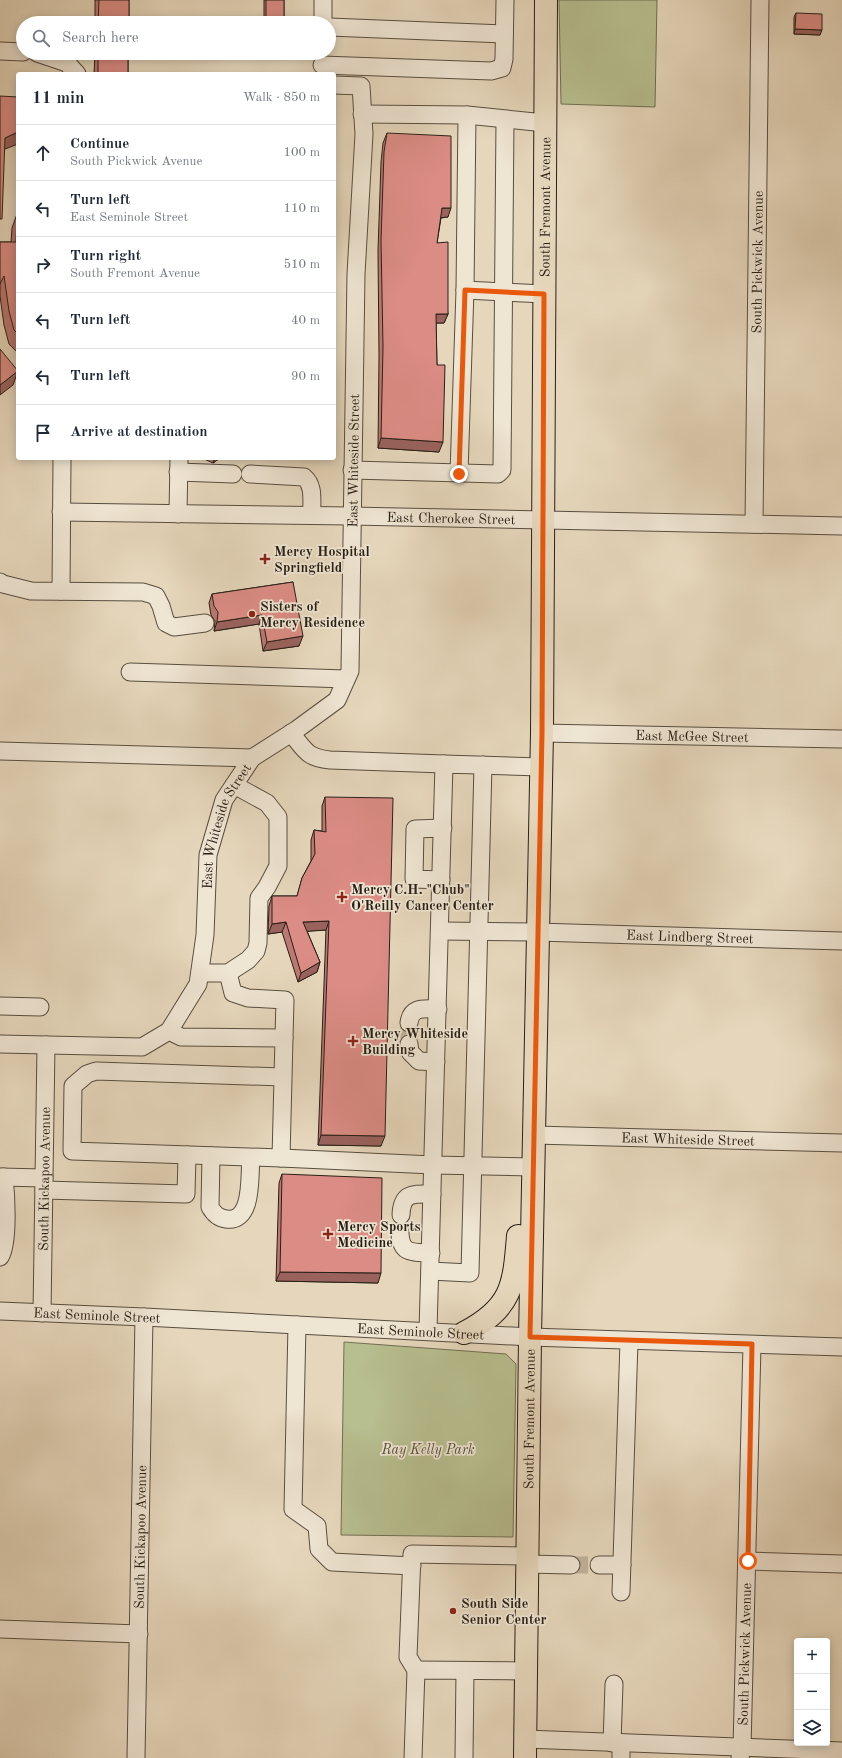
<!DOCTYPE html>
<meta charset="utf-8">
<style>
body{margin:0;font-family:"Old Standard TT",serif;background:#f6f6f7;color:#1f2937}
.controls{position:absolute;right:12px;bottom:12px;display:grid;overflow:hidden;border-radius:4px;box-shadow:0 2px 10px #0003}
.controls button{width:36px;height:36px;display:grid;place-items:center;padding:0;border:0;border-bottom:1px solid #e0e1e3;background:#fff;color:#1f2937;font:20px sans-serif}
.stop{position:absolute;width:12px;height:12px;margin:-9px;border:3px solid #ea580c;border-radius:50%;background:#fff}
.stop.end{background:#ea580c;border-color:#fff;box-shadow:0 1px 4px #0008}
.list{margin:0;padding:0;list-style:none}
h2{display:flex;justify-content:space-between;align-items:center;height:52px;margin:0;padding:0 16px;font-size:17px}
h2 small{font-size:13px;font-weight:400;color:#747a83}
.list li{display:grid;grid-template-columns:26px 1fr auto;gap:12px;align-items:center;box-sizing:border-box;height:56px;padding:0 16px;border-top:1px solid #e0e1e3}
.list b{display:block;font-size:15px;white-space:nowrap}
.list p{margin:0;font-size:13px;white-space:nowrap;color:#747a83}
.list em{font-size:13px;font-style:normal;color:#747a83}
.icon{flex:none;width:22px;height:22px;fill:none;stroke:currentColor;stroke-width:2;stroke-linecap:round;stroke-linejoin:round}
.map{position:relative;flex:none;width:842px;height:1758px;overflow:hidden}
.search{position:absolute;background:#fff;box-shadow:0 2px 10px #0003;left:16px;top:16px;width:320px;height:44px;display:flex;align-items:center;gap:10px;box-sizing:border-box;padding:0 14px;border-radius:22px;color:#747a83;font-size:15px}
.panel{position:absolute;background:#fff;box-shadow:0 2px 10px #0003;left:16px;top:72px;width:320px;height:388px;border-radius:4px}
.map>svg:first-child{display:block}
.green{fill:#b7be8f;stroke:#706f52}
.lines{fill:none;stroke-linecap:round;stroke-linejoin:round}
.minor-tunnel{stroke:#c0b29b;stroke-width:17;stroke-dasharray:17 8;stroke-linecap:butt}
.minor-casing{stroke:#584e40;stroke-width:19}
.major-casing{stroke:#282016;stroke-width:24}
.minor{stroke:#efe5d3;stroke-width:17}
.major{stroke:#e6d7bc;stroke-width:22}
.wall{fill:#bc7872;stroke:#282016}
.shaded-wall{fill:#99625d;stroke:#282016}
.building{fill:#db8c85;stroke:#282016}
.route{stroke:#ea580c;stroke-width:5}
.poi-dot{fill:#8f2418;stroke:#efe5d3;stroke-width:1.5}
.labels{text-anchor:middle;stroke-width:3.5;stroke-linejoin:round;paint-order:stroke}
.street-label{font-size:14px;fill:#282016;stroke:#efe5d3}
.poi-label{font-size:14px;font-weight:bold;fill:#282016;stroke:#efe5d3;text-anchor:start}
.park-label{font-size:14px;font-style:italic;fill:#534f3a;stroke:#efe5d3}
</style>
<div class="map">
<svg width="842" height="1758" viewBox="0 0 842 1758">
<rect width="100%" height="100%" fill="#e6d7bc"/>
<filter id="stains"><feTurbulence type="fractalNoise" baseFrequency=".005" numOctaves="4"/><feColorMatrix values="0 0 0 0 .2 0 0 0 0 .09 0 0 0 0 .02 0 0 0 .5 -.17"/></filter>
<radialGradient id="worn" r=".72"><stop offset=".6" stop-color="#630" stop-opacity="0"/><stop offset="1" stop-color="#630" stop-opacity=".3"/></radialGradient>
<g class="green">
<path d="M 559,0 L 657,0 L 655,107 L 561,104 Z"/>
<path d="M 344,1342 L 506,1354 L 516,1364 L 513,1537 L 341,1535 Z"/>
</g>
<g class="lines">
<g class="minor-tunnel">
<path d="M 409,1044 L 409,1023"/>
<path d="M 571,1565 L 599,1565"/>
</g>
<g class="minor-casing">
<g id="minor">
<path d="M 323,23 L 323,0"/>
<path d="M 329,27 L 504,34"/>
<path d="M 0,51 L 23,52"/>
<path d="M 37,53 L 67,63 L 77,74"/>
<path d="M 322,65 L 491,71 L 502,68 L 504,59 L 505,0"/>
<path d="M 362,114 L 467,115 L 545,123"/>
<path d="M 465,290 L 544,294"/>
<path d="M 352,470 L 498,474 L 502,470 L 505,120"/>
<path d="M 178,472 L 233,474"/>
<path d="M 459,473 L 465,290 L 467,115"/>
<path d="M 250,474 L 304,477 C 315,486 311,502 312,515"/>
<path id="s1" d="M 61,512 L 351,516 L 842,526"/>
<path d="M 178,514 L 179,458"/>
<path id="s2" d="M 754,524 L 760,0"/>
<path d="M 0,582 L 3,584 L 31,591 L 143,592 L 156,596 L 161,606 L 166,623 L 174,627 L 205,623"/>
<path d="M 61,591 L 62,458"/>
<path d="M 130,672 L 346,679"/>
<path d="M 291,733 C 305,750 307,758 330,760 L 444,764"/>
<path id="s3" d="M 542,733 L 842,739"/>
<path d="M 0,751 L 252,758"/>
<path d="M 441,880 L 414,879 L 415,829 L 443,828"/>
<path id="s4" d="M 440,931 L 537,932 L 842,941"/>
<path d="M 200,973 L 228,973 L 248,960 L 256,951 L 258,943 L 259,898 L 267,887 L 278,866 L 278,817 L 267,803 L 234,785"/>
<path d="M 228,973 L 233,993 L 248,998 L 285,1000 L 284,1038"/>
<path d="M 0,1006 L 40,1007"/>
<path d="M 409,1023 C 411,1006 424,1009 438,1009"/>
<path d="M 169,1031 L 181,1037 L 284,1038 L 281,1158 L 72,1151 L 73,1086 L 87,1074 L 96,1071 L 283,1077"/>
<path id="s5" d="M 0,1044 L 142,1047 L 169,1031 L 198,984 L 205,935 L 208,855 L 224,800 L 252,758 L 296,730 L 337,700 L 350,671 L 356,274 L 364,134 L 361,86 L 334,85"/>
<path d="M 409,1044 L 410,1052 L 419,1061 L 436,1062"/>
<path id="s6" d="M 534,1135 L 842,1143"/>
<path d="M 211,1156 L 210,1207 C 214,1214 218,1218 226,1219 C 254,1223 249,1175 251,1158"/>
<path d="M 281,1158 L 433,1165 L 533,1167"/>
<path d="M 0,1177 L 44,1178"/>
<path d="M 44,1190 L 186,1194 L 187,1155"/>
<path d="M 401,1215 C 402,1192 413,1194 432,1194"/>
<path d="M 400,1233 C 401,1255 413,1252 431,1253"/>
<path d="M 0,1257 C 9,1243 6,1194 4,1177"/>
<path d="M 430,1271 L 470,1273 L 483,765"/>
<path id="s7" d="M 0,1311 L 144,1317 L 530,1337 L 842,1347"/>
<path id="s8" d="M 42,1313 L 46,1045"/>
<path d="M 297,1325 L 293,1509 L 317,1526 L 319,1549 L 332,1562 L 412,1566"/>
<path d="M 428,1331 L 444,764 L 541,767"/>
<path d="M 747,1561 L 842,1564"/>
<path d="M 527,1564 L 571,1565"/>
<path d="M 599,1565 L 622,1565"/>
<path d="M 621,1592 L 629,1341"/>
<path d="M 0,1629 L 139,1634"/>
<path d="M 416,1670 L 408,1657 L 412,1554 L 527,1556"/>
<path d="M 525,1739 L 842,1751"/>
<path d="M 612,1743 L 614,1684"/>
<path d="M 621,1743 L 621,1758"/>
<path id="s9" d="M 136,1758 L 144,1317"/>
<path d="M 413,1758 L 416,1670 L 526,1671"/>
<path d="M 464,1758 L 465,1671"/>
<path id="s10" d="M 740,1758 L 742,1748 L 752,1345"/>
</g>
</g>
<g class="major-casing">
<g id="major">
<path d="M 464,1333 C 512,1308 514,1286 518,1236"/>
<path id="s11" d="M 525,1758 L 530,1337 L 542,733 L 546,0"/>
</g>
</g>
<use href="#minor" class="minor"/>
<use href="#major" class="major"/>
</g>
<g class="wall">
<rect x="95" y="0" width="34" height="23"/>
<rect x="264" y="0" width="20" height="23"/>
<path d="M 796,13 L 820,35 L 794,34 L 794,17 Z"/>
<path d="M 95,53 L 128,53 L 128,74 L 94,74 Z"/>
<path d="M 387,133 L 448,217 L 441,218 L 437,243 L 448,314 L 444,323 L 436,323 L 439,452 L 378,448 L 379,356 L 378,250 L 381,162 L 383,143 Z"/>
<path d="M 17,214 L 18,214 L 18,353 L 9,344 L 4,325 L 0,296 L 0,242 L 11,242 L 12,228 Z"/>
<path d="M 202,458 L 220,458 L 213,463 Z"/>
<path d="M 293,582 L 299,646 L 263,651 L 259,624 L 214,631 L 215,621 L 211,615 L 209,603 L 212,594 Z"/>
<path d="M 325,797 L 381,1146 L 318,1145 L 326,930 L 307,931 L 320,962 L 317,972 L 298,982 L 282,932 L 268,934 L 269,906 L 272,896 L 297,896 L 302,878 L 311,861 L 311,840 L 314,830 L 322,831 L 322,806 Z"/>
<path d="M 282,1174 L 378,1283 L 276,1281 L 279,1183 Z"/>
</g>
<g class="shaded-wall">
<path d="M 795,29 L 822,30 L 820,35 L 794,34 Z"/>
<path d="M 18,132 L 18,144 L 0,151 L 5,138 Z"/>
<path d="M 442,208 L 451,208 L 448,217 L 439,218 Z"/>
<path d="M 436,314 L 448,314 L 444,323 L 432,323 Z"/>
<path d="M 18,371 L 13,385 L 0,395 L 0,385 Z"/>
<path d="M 381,438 L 443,442 L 439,452 L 378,448 Z"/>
<path d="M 215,458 L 220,458 L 213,463 Z"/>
<path d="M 262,615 L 259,624 L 214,631 L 217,622 Z"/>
<path d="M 303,636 L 299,646 L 263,651 L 267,642 Z"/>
<path d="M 329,921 L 326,930 L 299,932 L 303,922 Z"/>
<path d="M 286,922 L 282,932 L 268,934 L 272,924 Z"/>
<path d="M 320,962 L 317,972 L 298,982 L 301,973 Z"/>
<path d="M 321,1135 L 385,1136 L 381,1146 L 318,1145 Z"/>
<path d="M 280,1272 L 381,1273 L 378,1283 L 276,1281 Z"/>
</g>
<g class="building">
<path d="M 99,0 L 129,0 L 129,23 L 98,23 Z"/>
<rect x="266" y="0" width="18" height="23"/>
<path d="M 796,13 L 822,14 L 822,30 L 795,29 Z"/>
<rect x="98" y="53" width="30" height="21"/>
<path d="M 0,96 L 18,97 L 18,132 L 5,138 L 2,219 L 0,219 Z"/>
<path d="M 387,133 L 451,136 L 451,208 L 442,208 L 437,243 L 448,242 L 448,314 L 436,314 L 437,365 L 445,365 L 443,442 L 381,438 L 383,347 L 381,240 L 384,152 Z"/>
<path d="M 17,214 L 18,214 L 18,334 L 14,330 L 9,311 L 4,276 L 0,284 L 0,242 L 16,242 Z"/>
<path d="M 0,349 L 18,371 L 0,385 Z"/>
<path d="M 293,582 L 303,636 L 267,642 L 262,615 L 217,622 L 218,612 L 214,606 L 212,594 Z"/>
<path d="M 325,797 L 393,798 L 385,1136 L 321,1135 L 329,921 L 303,922 L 320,962 L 301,973 L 286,922 L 272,924 L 272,896 L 297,896 L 302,878 L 315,854 L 314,830 L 326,832 Z"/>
<path d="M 282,1174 L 382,1178 L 381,1273 L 280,1272 Z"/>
</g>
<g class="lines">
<path class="route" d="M 459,474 L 465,290 L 544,294 L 542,733 L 530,1337 L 752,1344 L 748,1561"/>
</g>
<g class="poi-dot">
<path d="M263 553h4v4h4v4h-4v4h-4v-4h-4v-4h4z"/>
<circle cx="252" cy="614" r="4"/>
<path d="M340 891h4v4h4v4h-4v4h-4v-4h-4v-4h4z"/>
<path d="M351 1035h4v4h4v4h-4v4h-4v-4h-4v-4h4z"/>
<path d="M326 1228h4v4h4v4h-4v4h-4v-4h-4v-4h4z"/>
<circle cx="453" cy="1611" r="4"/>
</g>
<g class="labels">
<g class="street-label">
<text dy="5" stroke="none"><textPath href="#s11" startOffset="1551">South Fremont Avenue</textPath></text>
<text dy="5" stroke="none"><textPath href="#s2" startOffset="262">South Pickwick Avenue</textPath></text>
<text dy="5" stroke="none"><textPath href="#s5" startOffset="811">East Whiteside Street</textPath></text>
<text dy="5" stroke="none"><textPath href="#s1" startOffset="390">East Cherokee Street</textPath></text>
<text dy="5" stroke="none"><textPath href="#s3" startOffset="150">East McGee Street</textPath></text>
<text dy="5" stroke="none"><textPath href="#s5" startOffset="391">East Whiteside Street</textPath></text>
<text dy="5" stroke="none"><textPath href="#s4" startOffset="250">East Lindberg Street</textPath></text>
<text dy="5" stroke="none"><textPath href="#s6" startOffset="154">East Whiteside Street</textPath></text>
<text dy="5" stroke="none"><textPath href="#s8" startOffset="134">South Kickapoo Avenue</textPath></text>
<text dy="5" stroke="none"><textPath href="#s7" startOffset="97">East Seminole Street</textPath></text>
<text dy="5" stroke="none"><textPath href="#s7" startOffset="421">East Seminole Street</textPath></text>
<text dy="5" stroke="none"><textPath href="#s11" startOffset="339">South Fremont Avenue</textPath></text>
<text dy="5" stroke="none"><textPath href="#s9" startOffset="221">South Kickapoo Avenue</textPath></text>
<text dy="5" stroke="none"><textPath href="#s10" startOffset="104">South Pickwick Avenue</textPath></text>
</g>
<g class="poi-label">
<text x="274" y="556">Mercy Hospital<tspan x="274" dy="16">Springfield</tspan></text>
<text x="260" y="611">Sisters of<tspan x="260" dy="16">Mercy Residence</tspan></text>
<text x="351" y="894">Mercy C.H. "Chub"<tspan x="351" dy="16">O'Reilly Cancer Center</tspan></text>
<text x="362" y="1038">Mercy Whiteside<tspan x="362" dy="16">Building</tspan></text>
<text x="337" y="1231">Mercy Sports<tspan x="337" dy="16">Medicine</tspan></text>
<text x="461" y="1608">South Side<tspan x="461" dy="16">Senior Center</tspan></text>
</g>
<g class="park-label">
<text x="428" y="1454">Ray Kelly Park</text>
</g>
</g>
<rect width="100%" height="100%" filter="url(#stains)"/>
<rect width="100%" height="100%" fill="url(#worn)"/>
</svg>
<div class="controls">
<button>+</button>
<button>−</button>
<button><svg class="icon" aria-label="layers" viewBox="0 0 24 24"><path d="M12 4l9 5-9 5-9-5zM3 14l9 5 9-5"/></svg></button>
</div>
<div class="stop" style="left:748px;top:1561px"></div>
<div class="stop end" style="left:459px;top:474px"></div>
<div class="search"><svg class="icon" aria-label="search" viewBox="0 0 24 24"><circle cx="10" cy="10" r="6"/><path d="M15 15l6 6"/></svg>Search here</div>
<section class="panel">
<h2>11 min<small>Walk · 850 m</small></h2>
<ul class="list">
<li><svg class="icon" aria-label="ahead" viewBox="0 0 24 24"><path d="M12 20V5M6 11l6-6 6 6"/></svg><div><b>Continue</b><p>South Pickwick Avenue</p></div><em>100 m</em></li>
<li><svg class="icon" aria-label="left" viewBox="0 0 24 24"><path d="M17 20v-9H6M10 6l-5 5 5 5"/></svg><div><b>Turn left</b><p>East Seminole Street</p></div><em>110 m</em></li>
<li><svg class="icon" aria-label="right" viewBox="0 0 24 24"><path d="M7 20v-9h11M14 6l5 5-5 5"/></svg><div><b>Turn right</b><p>South Fremont Avenue</p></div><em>510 m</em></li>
<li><svg class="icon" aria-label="left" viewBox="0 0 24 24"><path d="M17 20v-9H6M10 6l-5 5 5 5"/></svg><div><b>Turn left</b></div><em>40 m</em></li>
<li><svg class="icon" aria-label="left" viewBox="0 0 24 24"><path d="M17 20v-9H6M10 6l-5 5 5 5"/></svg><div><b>Turn left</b></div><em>90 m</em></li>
<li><svg class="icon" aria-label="arrive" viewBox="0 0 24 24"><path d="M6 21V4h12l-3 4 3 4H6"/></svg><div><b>Arrive at destination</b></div></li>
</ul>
</section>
</div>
